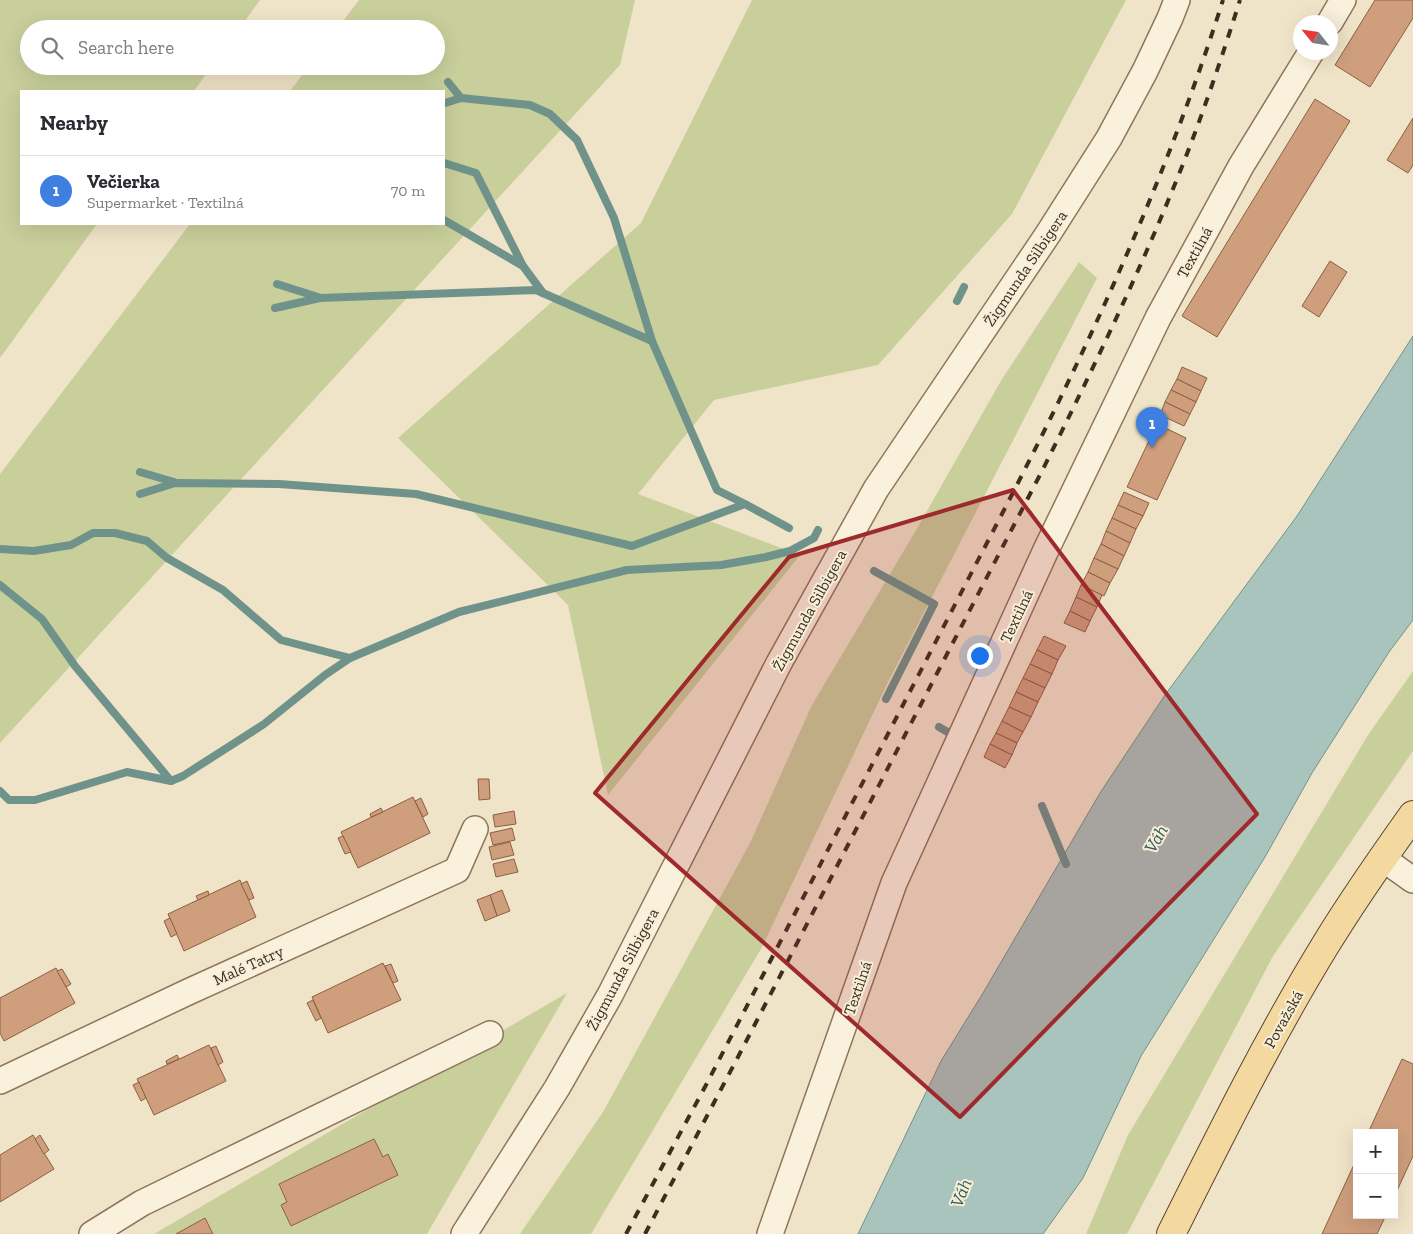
<!DOCTYPE html>
<meta charset="utf-8">
<style>
body{margin:0;font-family:"Zilla Slab",serif;background:#f7f7f7;color:#2b2b33}
.controls{position:absolute;right:15px;bottom:15px;display:grid;overflow:hidden;border-radius:0px;box-shadow:0 5px 20px #0002}
.controls button{width:45px;height:45px;display:grid;place-items:center;padding:0;border:0;border-bottom:1px solid #e1e1e2;background:#fff;color:#2b2b33;font:25px sans-serif}
.compass{position:absolute;left:1293px;top:15px;width:45px;height:45px;border-radius:50%;background:#fff;box-shadow:0 5px 20px #0002;rotate:300deg}
.you{position:absolute;left:979px;top:655px;width:18px;height:18px;margin:-12px;border:4px solid #fff;border-radius:50%;background:#1a73e8;box-shadow:0 0 0 8px #1a73e833}
.badge{display:grid;place-items:center;width:32px;height:32px;border-radius:50%;background:#9e2a2b;color:#fff;font-size:16px;font-weight:700}
.pin{position:absolute;translate:-50% -41px;filter:drop-shadow(0 1px 2px #0008)}
.pin::after{content:'';position:absolute;top:26px;width:18px;height:15px;background:inherit;clip-path:polygon(0 0,100% 0,50% 100%)}
.list{margin:0;padding:0;list-style:none}
h2{display:flex;justify-content:space-between;align-items:center;height:65px;margin:0;padding:0 20px;font-size:21px}
h2 small{font-size:16px;font-weight:400;color:#7c7c81}
.list li{display:grid;grid-template-columns:32px 1fr auto;gap:15px;align-items:center;box-sizing:border-box;height:70px;padding:0 20px;border-top:1px solid #e1e1e2}
.list b{display:block;font-size:19px;white-space:nowrap}
.list p{margin:0;font-size:16px;white-space:nowrap;color:#7c7c81}
.list em{font-size:16px;font-style:normal;color:#7c7c81}
.icon{flex:none;width:28px;height:28px;fill:none;stroke:currentColor;stroke-width:2;stroke-linecap:round;stroke-linejoin:round}
.map{position:relative;flex:none;width:1413px;height:1234px;overflow:hidden}
.search{position:absolute;background:#fff;box-shadow:0 5px 20px #0002;left:20px;top:20px;width:425px;height:55px;display:flex;align-items:center;gap:12px;box-sizing:border-box;padding:0 18px;border-radius:28px;color:#7c7c81;font-size:19px}
.panel{position:absolute;background:#fff;box-shadow:0 5px 20px #0002;left:20px;top:90px;width:425px;height:135px;border-radius:0px}
.map>svg:first-child{display:block}
.green{fill:#c9cf9b}
.water{fill:#a9c4bc;stroke:#6f938a}
.lines{fill:none;stroke-linecap:round;stroke-linejoin:round}
.stream{stroke:#6f938a;stroke-width:8}
.building{fill:#cf9f7d;stroke:#8d5f41}
.street-casing{stroke:#8d765c;stroke-width:28}
.primary-casing{stroke:#5b4430;stroke-width:30}
.street{stroke:#faf1dc;stroke-width:25}
.primary{stroke:#f3d9a0;stroke-width:28}
.rail{stroke:#3d2e20;stroke-width:4;stroke-dasharray:9 9;stroke-linecap:butt}
.marked{fill:#9e2a2b;fill-opacity:0.2;stroke:#9e2a2b;stroke-width:4;stroke-linejoin:round}
.labels{text-anchor:middle;stroke-width:4;stroke-linejoin:round;paint-order:stroke}
.street-label{font-size:16px;fill:#3d2e20;stroke:#f7eed8}
.water-label{font-size:18px;font-style:italic;fill:#2f5d5a;stroke:#f7eed8}
</style>
<div class="map">
<svg width="1413" height="1234" viewBox="0 0 1413 1234">
<rect width="100%" height="100%" fill="#f0e4c8"/>
<g class="green">
<path d="M 0,0 L 260,0 L 239,29 L 29,29 L 29,66 L 212,66 L 194,91 L 21,91 L 21,224 L 97,224 L 0,358 Z"/>
<path d="M 359,0 L 635,0 L 620,65 L 0,743 L 0,474 L 190,224 L 444,224 L 444,91 L 290,91 L 309,66 L 436,66 L 436,29 L 337,29 Z"/>
<path d="M 752,0 L 1126,0 L 1012,214 L 878,365 L 714,400 L 638,494 L 800,555 L 608,795 L 568,605 L 398,438 L 641,223 Z"/>
<path d="M 1079,262 L 1097,278 L 888,682 L 761,949 L 591,1234 L 520,1234 L 603,1112 L 750,843 L 812,705 L 915,532 L 1002,379 Z"/>
<path d="M 1413,671 L 1413,751 L 1273,956 L 1127,1234 L 1086,1234 L 1128,1135 L 1368,735 Z"/>
<path d="M 567,993 L 427,1234 L 154,1234 Z"/>
</g>
<path class="water" d="M 1413,336 L 1413,620 L 1389,652 L 1312,773 L 1265,857 L 1141,1056 L 1083,1178 L 1043,1234 L 858,1234 L 941,1061 L 983,993 L 1100,793 L 1165,695 L 1297,516 Z"/>
<g class="lines">
<g class="stream">
<path d="M 448,82 L 461,98"/>
<path d="M 445,103 L 461,98 L 530,105 L 550,114 L 577,140 L 614,218 L 652,341"/>
<path d="M 444,163 L 476,173 L 523,266"/>
<path d="M 444,220 L 523,266 L 543,293"/>
<path d="M 277,284 L 318,297"/>
<path d="M 957,301 L 964,287"/>
<path d="M 275,308 L 320,298 L 536,290 L 652,341 L 717,490 L 745,504"/>
<path d="M 140,472 L 174,482"/>
<path d="M 140,494 L 175,483 L 279,484 L 416,494 L 632,546 L 745,504 L 789,528"/>
<path d="M 0,549 L 34,551 L 71,545 L 93,533 L 115,533 L 147,541 L 167,558 L 223,590 L 281,640 L 350,658"/>
<path d="M 874,571 L 934,604 L 886,699"/>
<path d="M 0,585 L 42,619 L 75,666 L 171,781 L 183,776 L 264,724 L 325,675 L 350,658 L 459,612 L 627,570 L 721,565 L 766,557 L 790,551 L 814,538 L 818,530"/>
<path d="M 939,727 L 951,734"/>
<path d="M 0,791 L 9,800 L 35,800 L 127,772 L 171,781"/>
<path d="M 1042,806 L 1066,864"/>
</g>
</g>
<g class="building">
<path d="M 1375,0 L 1413,0 L 1413,18 L 1370,87 L 1335,65 Z"/>
<path d="M 1315,99 L 1350,121 L 1217,337 L 1182,316 Z"/>
<path d="M 1413,118 L 1413,165 L 1408,173 L 1387,160 Z"/>
<path d="M 1330,261 L 1347,272 L 1319,317 L 1302,306 Z"/>
<path d="M 1182,367 L 1207,378 L 1201,391 L 1177,379 Z"/>
<path d="M 1177,379 L 1201,391 L 1196,402 L 1171,390 Z"/>
<path d="M 1171,390 L 1196,402 L 1190,414 L 1165,402 Z"/>
<path d="M 1165,402 L 1190,414 L 1184,426 L 1160,415 Z"/>
<path d="M 1157,424 L 1186,438 L 1157,500 L 1127,487 Z"/>
<path d="M 1124,492 L 1149,503 L 1143,516 L 1118,505 Z"/>
<path d="M 1118,505 L 1143,516 L 1136,529 L 1112,518 Z"/>
<path d="M 1112,518 L 1136,529 L 1130,543 L 1106,531 Z"/>
<path d="M 1106,531 L 1130,543 L 1124,556 L 1101,544 Z"/>
<path d="M 1101,544 L 1124,556 L 1118,569 L 1094,558 Z"/>
<path d="M 1094,558 L 1118,569 L 1110,583 L 1088,572 Z"/>
<path d="M 1088,572 L 1110,583 L 1104,596 L 1081,585 Z"/>
<path d="M 1081,585 L 1102,595 L 1097,607 L 1076,597 Z"/>
<path d="M 1076,597 L 1097,607 L 1090,621 L 1070,611 Z"/>
<path d="M 1070,611 L 1090,621 L 1085,632 L 1064,623 Z"/>
<path d="M 1044,636 L 1066,646 L 1058,660 L 1037,650 Z"/>
<path d="M 1037,650 L 1058,660 L 1052,674 L 1030,664 Z"/>
<path d="M 1030,664 L 1052,674 L 1045,688 L 1023,678 Z"/>
<path d="M 1023,678 L 1045,688 L 1038,702 L 1016,692 Z"/>
<path d="M 1016,692 L 1038,702 L 1031,717 L 1009,707 Z"/>
<path d="M 1009,707 L 1031,717 L 1023,732 L 1002,721 Z"/>
<path d="M 1002,721 L 1023,732 L 1017,743 L 996,733 Z"/>
<path d="M 996,733 L 1017,743 L 1012,755 L 990,744 Z"/>
<path d="M 990,744 L 1012,755 L 1005,768 L 984,757 Z"/>
<path d="M 478,779 L 489,779 L 490,799 L 479,800 Z"/>
<path d="M 413,797 L 430,833 L 358,868 L 341,832 Z"/>
<path d="M 421,798 L 428,814 L 423,817 L 415,801 Z"/>
<path d="M 381,808 L 383,812 L 371,817 L 370,814 Z"/>
<path d="M 514,811 L 516,824 L 495,827 L 493,815 Z"/>
<path d="M 512,828 L 515,840 L 493,845 L 490,833 Z"/>
<path d="M 343,836 L 351,852 L 345,854 L 338,838 Z"/>
<path d="M 510,842 L 514,855 L 492,860 L 489,847 Z"/>
<path d="M 514,859 L 518,872 L 496,877 L 493,864 Z"/>
<path d="M 240,880 L 256,917 L 184,951 L 168,914 Z"/>
<path d="M 247,881 L 254,898 L 249,900 L 241,884 Z"/>
<path d="M 502,890 L 510,911 L 497,916 L 490,895 Z"/>
<path d="M 208,891 L 209,895 L 198,900 L 196,896 Z"/>
<path d="M 490,895 L 497,916 L 485,921 L 477,900 Z"/>
<path d="M 170,918 L 177,934 L 171,937 L 164,921 Z"/>
<path d="M 383,963 L 401,1000 L 328,1033 L 312,997 Z"/>
<path d="M 391,964 L 398,981 L 393,983 L 385,966 Z"/>
<path d="M 56,968 L 75,1003 L 4,1041 L 0,1033 L 0,998 Z"/>
<path d="M 62,969 L 71,984 L 66,987 L 57,971 Z"/>
<path d="M 313,1000 L 321,1018 L 316,1021 L 307,1003 Z"/>
<path d="M 209,1045 L 226,1081 L 154,1115 L 137,1079 Z"/>
<path d="M 216,1046 L 223,1062 L 218,1065 L 211,1048 Z"/>
<path d="M 177,1055 L 179,1059 L 167,1064 L 166,1061 Z"/>
<path d="M 1402,1059 L 1413,1064 L 1413,1156 L 1394,1197 L 1394,1133 L 1368,1133 Z"/>
<path d="M 139,1082 L 146,1098 L 141,1101 L 133,1085 Z"/>
<path d="M 33,1135 L 54,1169 L 0,1202 L 0,1155 Z"/>
<path d="M 40,1135 L 49,1150 L 44,1154 L 35,1139 Z"/>
<path d="M 374,1139 L 383,1157 L 388,1154 L 398,1175 L 291,1226 L 281,1205 L 287,1202 L 279,1184 Z"/>
<path d="M 1357,1158 L 1357,1215 L 1386,1215 L 1377,1234 L 1322,1234 Z"/>
<path d="M 205,1218 L 213,1234 L 176,1234 Z"/>
</g>
<g class="lines">
<g class="street-casing">
<g id="street">
<path d="M 1330,22 L 1343,0"/>
<path d="M 1382,858 L 1413,880"/>
<path d="M 0,1081 L 188,992 L 457,870 L 475,829"/>
<path d="M 92,1234 L 142,1203 L 490,1034"/>
<path d="M 464,1234 L 557,1088 L 610,995 L 779,663 L 876,489 L 1048,234 L 1109,138 L 1145,71 L 1170,18 L 1177,0"/>
<path d="M 770,1234 L 894,883 L 1045,552 L 1158,318 L 1241,166 L 1311,52"/>
</g>
</g>
<g class="primary-casing">
<path id="primary" d="M 1171,1234 C 1220,1136 1269,1037 1326,944 C 1353,900 1383,857 1413,815"/>
</g>
<use href="#street" class="street"/>
<use href="#primary" class="primary"/>
<g class="rail">
<path d="M 626,1234 L 706,1085 L 1004,510 C 1089,346 1167,177 1223,0"/>
<path d="M 645,1234 L 739,1055 L 1042,471 C 1090,375 1137,278 1177,179 C 1201,120 1221,60 1240,0"/>
</g>
</g>
<path class="marked" d="M 1013,490 L 1257,814 L 960,1117 L 595,793 L 789,557 Z"/>
<g class="labels">
<g class="street-label">
<text transform="translate(1194 252) rotate(-61)" y="6">Textilná</text>
<text transform="translate(1025 268) rotate(-56)" y="6">Žigmunda Silbigera</text>
<text transform="translate(809 610) rotate(-61)" y="6">Žigmunda Silbigera</text>
<text transform="translate(1016 616) rotate(-65)" y="6">Textilná</text>
<text transform="translate(248 965) rotate(-24)" y="6">Malé Tatry</text>
<text transform="translate(622 969) rotate(-62)" y="6">Žigmunda Silbigera</text>
<text transform="translate(857 988) rotate(-71)" y="6">Textilná</text>
<text transform="translate(1283 1019) rotate(-61)" y="6">Považská</text>
</g>
<g class="water-label">
<text transform="translate(1156 839) rotate(-60)" y="6">Váh</text>
<text transform="translate(961 1193) rotate(-68)" y="6">Váh</text>
</g>
</g>
</svg>
<div class="controls">
<button>+</button>
<button>−</button>
</div>
<svg class="compass" viewBox="-18 -18 36 36"><path d="M0-13l5 13h-10z" fill="#e53935"/><path d="M0 13l5-13h-10z" fill="#7c7c81"/></svg>
<div class="you"></div>
<div class="pin badge" style="left:1152px;top:448px;background:#3f7fe0">1</div>
<div class="search"><svg class="icon" aria-label="search" viewBox="0 0 24 24"><circle cx="10" cy="10" r="6"/><path d="M15 15l6 6"/></svg>Search here</div>
<section class="panel">
<h2>Nearby<small></small></h2>
<ul class="list">
<li><span class="badge" style="background:#3f7fe0">1</span><div><b>Večierka</b><p>Supermarket · Textilná</p></div><em>70 m</em></li>
</ul>
</section>
</div>
